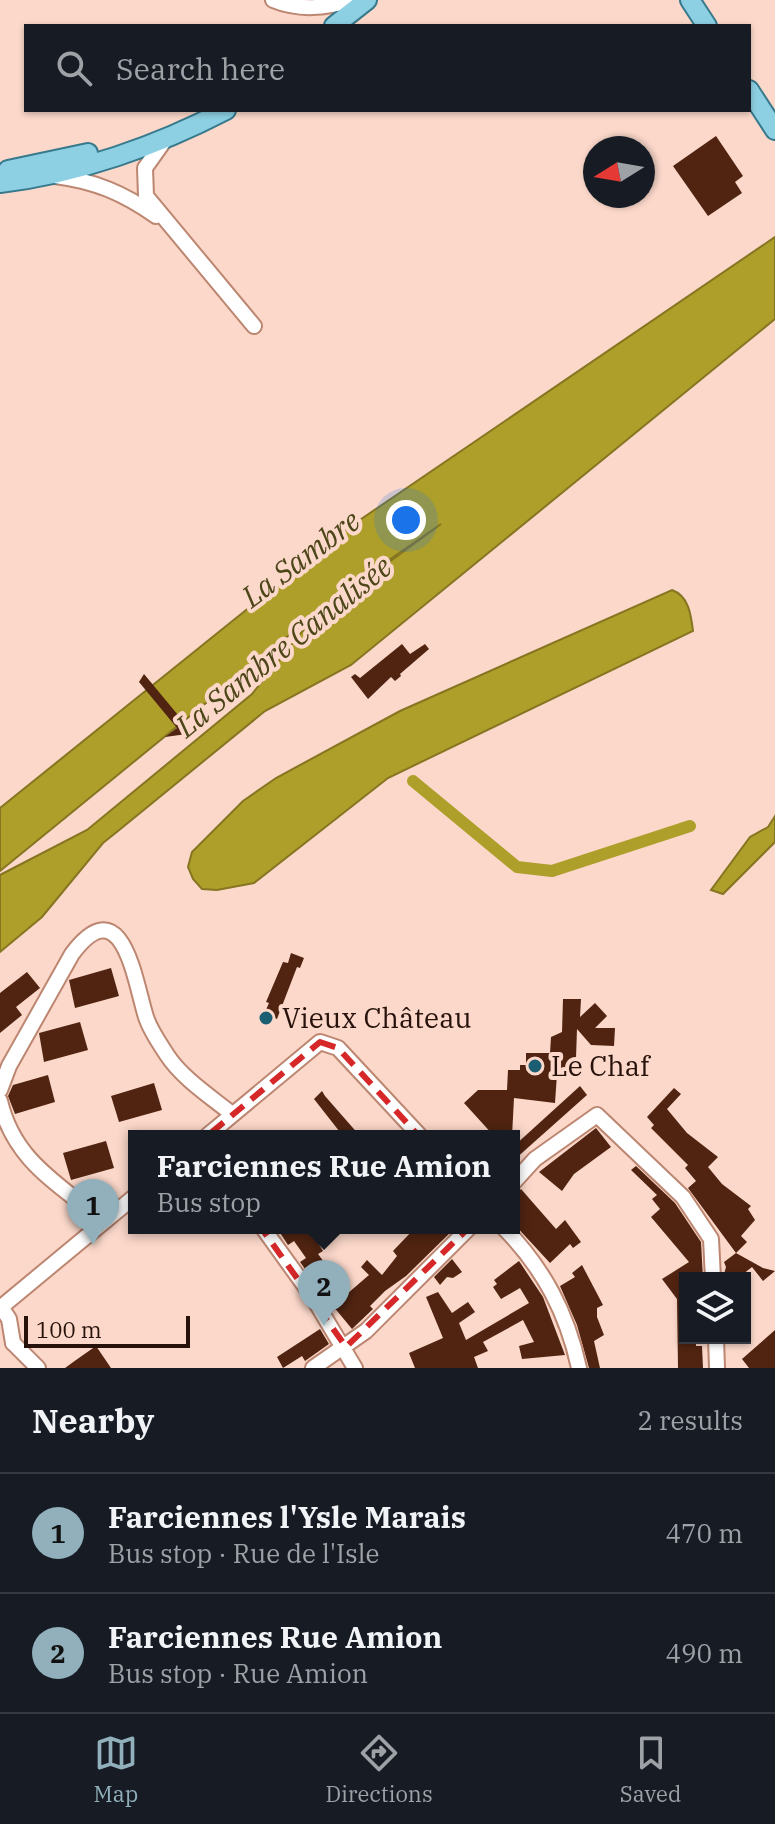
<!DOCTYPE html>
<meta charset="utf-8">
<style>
body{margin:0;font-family:"IBM Plex Serif",serif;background:#242831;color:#f1f3f6}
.controls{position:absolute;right:24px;bottom:24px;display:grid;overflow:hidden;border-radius:0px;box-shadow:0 2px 6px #0004}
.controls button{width:72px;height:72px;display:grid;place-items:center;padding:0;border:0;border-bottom:2px solid #363941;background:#171b24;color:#f1f3f6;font:40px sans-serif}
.compass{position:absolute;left:583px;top:136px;width:72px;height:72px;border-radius:50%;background:#171b24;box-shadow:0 2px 6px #0004;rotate:259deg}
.scale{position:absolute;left:24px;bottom:20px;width:166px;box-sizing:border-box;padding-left:8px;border:4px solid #27120b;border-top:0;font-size:22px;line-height:28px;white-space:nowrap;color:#27120b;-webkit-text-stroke:6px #fbd8ca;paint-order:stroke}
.you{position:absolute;left:406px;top:520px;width:28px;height:28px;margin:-20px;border:6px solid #fff;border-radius:50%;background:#1a73e8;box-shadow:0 0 0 12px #1a73e833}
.badge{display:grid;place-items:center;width:52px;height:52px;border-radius:50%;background:#91b0bb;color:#111;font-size:26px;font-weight:700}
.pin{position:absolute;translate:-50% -66px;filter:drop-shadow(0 2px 4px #0008)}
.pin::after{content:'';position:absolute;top:42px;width:28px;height:24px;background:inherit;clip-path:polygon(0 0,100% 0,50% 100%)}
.popup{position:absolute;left:128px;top:1130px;width:392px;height:104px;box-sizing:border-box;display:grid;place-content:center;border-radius:0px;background:#171b24;filter:drop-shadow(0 2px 6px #0005);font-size:26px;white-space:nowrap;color:#9ea1a6}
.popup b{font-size:30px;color:#f1f3f6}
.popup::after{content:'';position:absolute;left:50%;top:100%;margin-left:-16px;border:16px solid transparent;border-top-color:#171b24}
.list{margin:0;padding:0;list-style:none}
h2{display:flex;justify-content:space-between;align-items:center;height:104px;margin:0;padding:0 32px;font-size:34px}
h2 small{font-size:26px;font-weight:400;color:#9ea1a6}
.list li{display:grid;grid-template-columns:52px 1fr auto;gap:24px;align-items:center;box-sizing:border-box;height:120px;padding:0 32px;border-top:2px solid #363941}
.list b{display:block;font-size:30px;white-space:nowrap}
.list p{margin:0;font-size:26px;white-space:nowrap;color:#9ea1a6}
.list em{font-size:26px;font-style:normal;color:#9ea1a6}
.icon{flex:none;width:44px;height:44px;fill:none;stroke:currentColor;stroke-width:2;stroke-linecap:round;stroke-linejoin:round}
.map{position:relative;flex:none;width:775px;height:1368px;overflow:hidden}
.search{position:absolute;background:#171b24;box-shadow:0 2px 6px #0004;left:24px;right:24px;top:24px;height:88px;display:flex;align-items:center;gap:20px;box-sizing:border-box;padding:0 28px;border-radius:0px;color:#9ea1a6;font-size:30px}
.sheet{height:344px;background:#171b24}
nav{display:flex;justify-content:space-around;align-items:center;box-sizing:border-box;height:112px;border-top:2px solid #363941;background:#171b24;font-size:22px;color:#9ea1a6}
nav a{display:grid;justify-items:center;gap:4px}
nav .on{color:#91b0bb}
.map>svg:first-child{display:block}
.water{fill:#ae9f2a;stroke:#867521;stroke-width:2}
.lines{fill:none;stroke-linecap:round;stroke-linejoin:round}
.canal{stroke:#ae9f2a;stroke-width:12}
.building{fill:#512411}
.minor-casing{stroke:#bc8671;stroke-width:18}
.major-casing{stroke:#38798c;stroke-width:22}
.minor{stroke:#fff;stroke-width:14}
.major{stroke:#8dd0e3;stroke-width:18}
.marked{fill:none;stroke:#d62828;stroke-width:6;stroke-dasharray:16 10;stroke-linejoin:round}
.poi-dot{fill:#1c5f73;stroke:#fbd8ca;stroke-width:3}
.labels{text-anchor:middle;stroke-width:8;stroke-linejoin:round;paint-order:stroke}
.poi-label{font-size:28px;fill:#27120b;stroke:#fbd8ca;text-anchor:start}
.water-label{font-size:30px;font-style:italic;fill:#4c4618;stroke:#fbd8ca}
</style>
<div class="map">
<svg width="775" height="1368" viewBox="0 0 775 1368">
<rect width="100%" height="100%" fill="#fbd8ca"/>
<g class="water">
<path d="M 775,237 L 775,319 L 351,665 L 265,711 L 118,831 L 103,843 L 42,917 L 0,952 L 0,875 L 87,830 L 252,694 L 313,618 L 441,524 L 337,596 L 0,871 L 0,808 L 348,528 Z"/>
<path d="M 672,590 C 689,596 691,615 693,631 L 388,778 L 254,883 L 217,890 L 202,889 L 193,879 L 188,867 L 192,852 L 243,801 L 276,778 L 400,711 Z"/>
<path d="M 775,816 L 775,842 L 723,894 L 711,890 L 750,837 L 768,827 Z"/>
</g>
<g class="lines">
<path class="canal" d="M 413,781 L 517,867 L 552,871 L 690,826"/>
</g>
<g class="building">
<path d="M 716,136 L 743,176 L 735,182 L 742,193 L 708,216 L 673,166 Z"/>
<path d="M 402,644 L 410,654 L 425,644 L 429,649 L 400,674 L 401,676 L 395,681 L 391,677 L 368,699 L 351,677 L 355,674 L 360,678 Z"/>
<path d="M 144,674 L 188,727 L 187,734 L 165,737 L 177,728 L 139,682 Z"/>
<path d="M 291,953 L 304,958 L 300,968 L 297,967 L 277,1019 L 264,1014 L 269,1003 L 266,1002 L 283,962 L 288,963 Z"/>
<path d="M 111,968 L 119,996 L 75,1008 L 69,980 Z"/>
<path d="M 27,972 L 40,988 L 16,1007 L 22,1015 L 0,1033 L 0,993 Z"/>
<path d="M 563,999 L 581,999 L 580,1017 L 595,1003 L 607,1016 L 595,1028 L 615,1028 L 614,1046 L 591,1045 L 577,1029 L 576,1058 L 571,1063 L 581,1063 L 581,1075 L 557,1074 L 555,1103 L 514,1098 L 512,1136 L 494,1136 L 464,1103 L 478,1090 L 507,1090 L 508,1070 L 520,1070 L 520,1065 L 526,1065 L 526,1053 L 550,1053 L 551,1037 L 562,1032 Z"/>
<path d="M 80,1022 L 88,1050 L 44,1062 L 39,1033 Z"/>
<path d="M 48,1075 L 55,1102 L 15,1114 L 8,1096 L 13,1085 Z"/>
<path d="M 154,1083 L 162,1110 L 119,1122 L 111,1096 Z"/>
<path d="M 580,1086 L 587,1095 L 514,1160 L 514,1146 Z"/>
<path d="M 674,1088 L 681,1094 L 667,1109 L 687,1133 L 718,1157 L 708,1167 L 722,1184 L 751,1206 L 748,1209 L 755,1220 L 741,1236 L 747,1242 L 736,1253 L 688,1188 L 696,1181 L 685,1168 L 688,1165 L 651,1128 L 654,1125 L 647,1117 Z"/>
<path d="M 322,1091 L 325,1096 L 360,1136 L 343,1136 L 314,1099 Z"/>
<path d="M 596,1128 L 611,1147 L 574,1174 L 562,1191 L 539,1172 Z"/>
<path d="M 106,1141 L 114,1168 L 71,1180 L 63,1153 Z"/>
<path d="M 636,1166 L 675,1203 L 701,1242 L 703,1278 L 685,1278 L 685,1338 L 696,1338 L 696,1346 L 702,1346 L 703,1368 L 678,1368 L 677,1299 L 662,1279 L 689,1262 L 651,1217 L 660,1209 L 652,1199 L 657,1195 L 631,1170 Z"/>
<path d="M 521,1189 L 556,1229 L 565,1220 L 581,1242 L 573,1248 L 570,1244 L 550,1263 L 514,1224 L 514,1196 Z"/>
<path d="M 277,1228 L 309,1228 L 323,1251 L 318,1254 L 324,1262 L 308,1273 L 300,1262 L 306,1258 L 294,1241 L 288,1245 Z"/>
<path d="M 415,1228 L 455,1228 L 406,1276 L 385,1291 L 370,1306 L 373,1309 L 352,1329 L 333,1306 L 369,1275 L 361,1267 L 367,1260 L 382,1275 L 397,1256 L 393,1251 Z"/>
<path d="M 736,1253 L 763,1268 L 775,1271 L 763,1281 L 752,1267 L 738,1278 L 723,1278 L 726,1267 L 724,1262 Z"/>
<path d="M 452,1259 L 462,1272 L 453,1278 L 447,1277 L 440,1285 L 434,1277 Z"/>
<path d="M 519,1261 L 543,1297 L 565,1355 L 522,1359 L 519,1346 L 534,1342 L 523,1320 L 483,1342 L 488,1351 L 474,1357 L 478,1368 L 415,1368 L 409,1353 L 443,1338 L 426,1297 L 438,1292 L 452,1313 L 468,1302 L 475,1312 L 459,1323 L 466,1340 L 529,1303 L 520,1288 L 501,1299 L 493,1287 L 497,1284 L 494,1280 Z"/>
<path d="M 582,1265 L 603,1305 L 597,1308 L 597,1317 L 604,1335 L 594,1341 L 600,1368 L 589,1368 L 577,1325 L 560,1286 L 575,1277 L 572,1273 Z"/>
<path d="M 320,1329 L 329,1344 L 305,1361 L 302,1356 L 283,1368 L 277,1357 Z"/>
<path d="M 775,1330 L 775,1368 L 749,1368 L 742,1359 Z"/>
<path d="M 96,1346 L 111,1368 L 65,1368 L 76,1360 Z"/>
</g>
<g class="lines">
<g class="minor-casing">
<g id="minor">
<path d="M 273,0 C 300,11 325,8 352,0"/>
<path d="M 167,137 L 145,168 L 146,196 L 254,326"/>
<path d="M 55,176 C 95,181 123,193 156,216"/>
<path d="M 0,1090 L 9,1066 L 72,954 C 123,886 135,983 146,1017 C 150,1030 160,1044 167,1055 C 182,1078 211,1097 232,1114"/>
<path d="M 0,1101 C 14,1161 58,1183 103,1221"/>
<path d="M 207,1136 L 320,1042 L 338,1048 L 420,1136"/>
<path d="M 514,1182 L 535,1159 L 597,1115 L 683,1197 L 711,1239 L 713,1278"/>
<path d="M 263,1228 L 312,1296 L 355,1368"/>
<path d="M 504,1228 C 544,1269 567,1313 579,1368"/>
<path d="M 1,1307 L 9,1319 L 13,1343"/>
<path d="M 0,1308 L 134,1197"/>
<path d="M 716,1338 L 717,1368"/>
<path d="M 13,1343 L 38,1368"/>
<path d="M 313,1368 L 366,1331 L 469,1228"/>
</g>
</g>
<g class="major-casing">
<g id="major">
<path d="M 690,0 L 707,26"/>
<path d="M 334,26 L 367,0"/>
<path d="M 749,90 L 775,130"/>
<path d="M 8,170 L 88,153"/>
<path d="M 0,183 C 77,174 157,146 226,110"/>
</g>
</g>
<use href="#minor" class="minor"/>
<use href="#major" class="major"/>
</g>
<path class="marked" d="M 320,1042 L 338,1048 L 487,1210 L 346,1347 L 200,1142 Z"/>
<g class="poi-dot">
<circle cx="266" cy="1018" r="8"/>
<circle cx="535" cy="1066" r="8"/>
</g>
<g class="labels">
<g class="poi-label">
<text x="282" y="1028">Vieux Château</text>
<text x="551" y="1076">Le Chaf</text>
</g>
<g class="water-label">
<text transform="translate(301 559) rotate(-37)" y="10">La Sambre</text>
<text transform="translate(284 647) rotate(-39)" y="10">La Sambre Canalisée</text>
</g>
</g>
</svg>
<div class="controls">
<button><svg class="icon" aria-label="layers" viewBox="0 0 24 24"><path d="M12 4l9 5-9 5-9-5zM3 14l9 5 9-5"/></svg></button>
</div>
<svg class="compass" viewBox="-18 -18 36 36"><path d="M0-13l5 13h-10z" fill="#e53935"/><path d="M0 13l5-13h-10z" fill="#9ea1a6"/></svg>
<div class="scale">100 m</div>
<div class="you"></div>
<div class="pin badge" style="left:93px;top:1245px">1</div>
<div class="pin badge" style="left:324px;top:1326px">2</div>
<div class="popup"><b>Farciennes Rue Amion</b>Bus stop</div>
<div class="search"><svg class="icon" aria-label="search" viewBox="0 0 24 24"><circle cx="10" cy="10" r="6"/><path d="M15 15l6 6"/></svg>Search here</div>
</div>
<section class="sheet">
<h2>Nearby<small>2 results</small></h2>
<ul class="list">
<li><span class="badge">1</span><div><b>Farciennes l'Ysle Marais</b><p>Bus stop · Rue de l'Isle</p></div><em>470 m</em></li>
<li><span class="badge">2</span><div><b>Farciennes Rue Amion</b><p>Bus stop · Rue Amion</p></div><em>490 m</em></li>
</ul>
</section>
<nav>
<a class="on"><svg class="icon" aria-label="map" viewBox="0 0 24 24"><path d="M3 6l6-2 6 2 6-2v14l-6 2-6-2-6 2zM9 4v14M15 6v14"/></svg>Map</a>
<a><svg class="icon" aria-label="directions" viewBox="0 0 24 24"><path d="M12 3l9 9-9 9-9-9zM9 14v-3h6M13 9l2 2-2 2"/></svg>Directions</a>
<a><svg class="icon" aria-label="saved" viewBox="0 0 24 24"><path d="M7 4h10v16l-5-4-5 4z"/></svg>Saved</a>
</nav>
